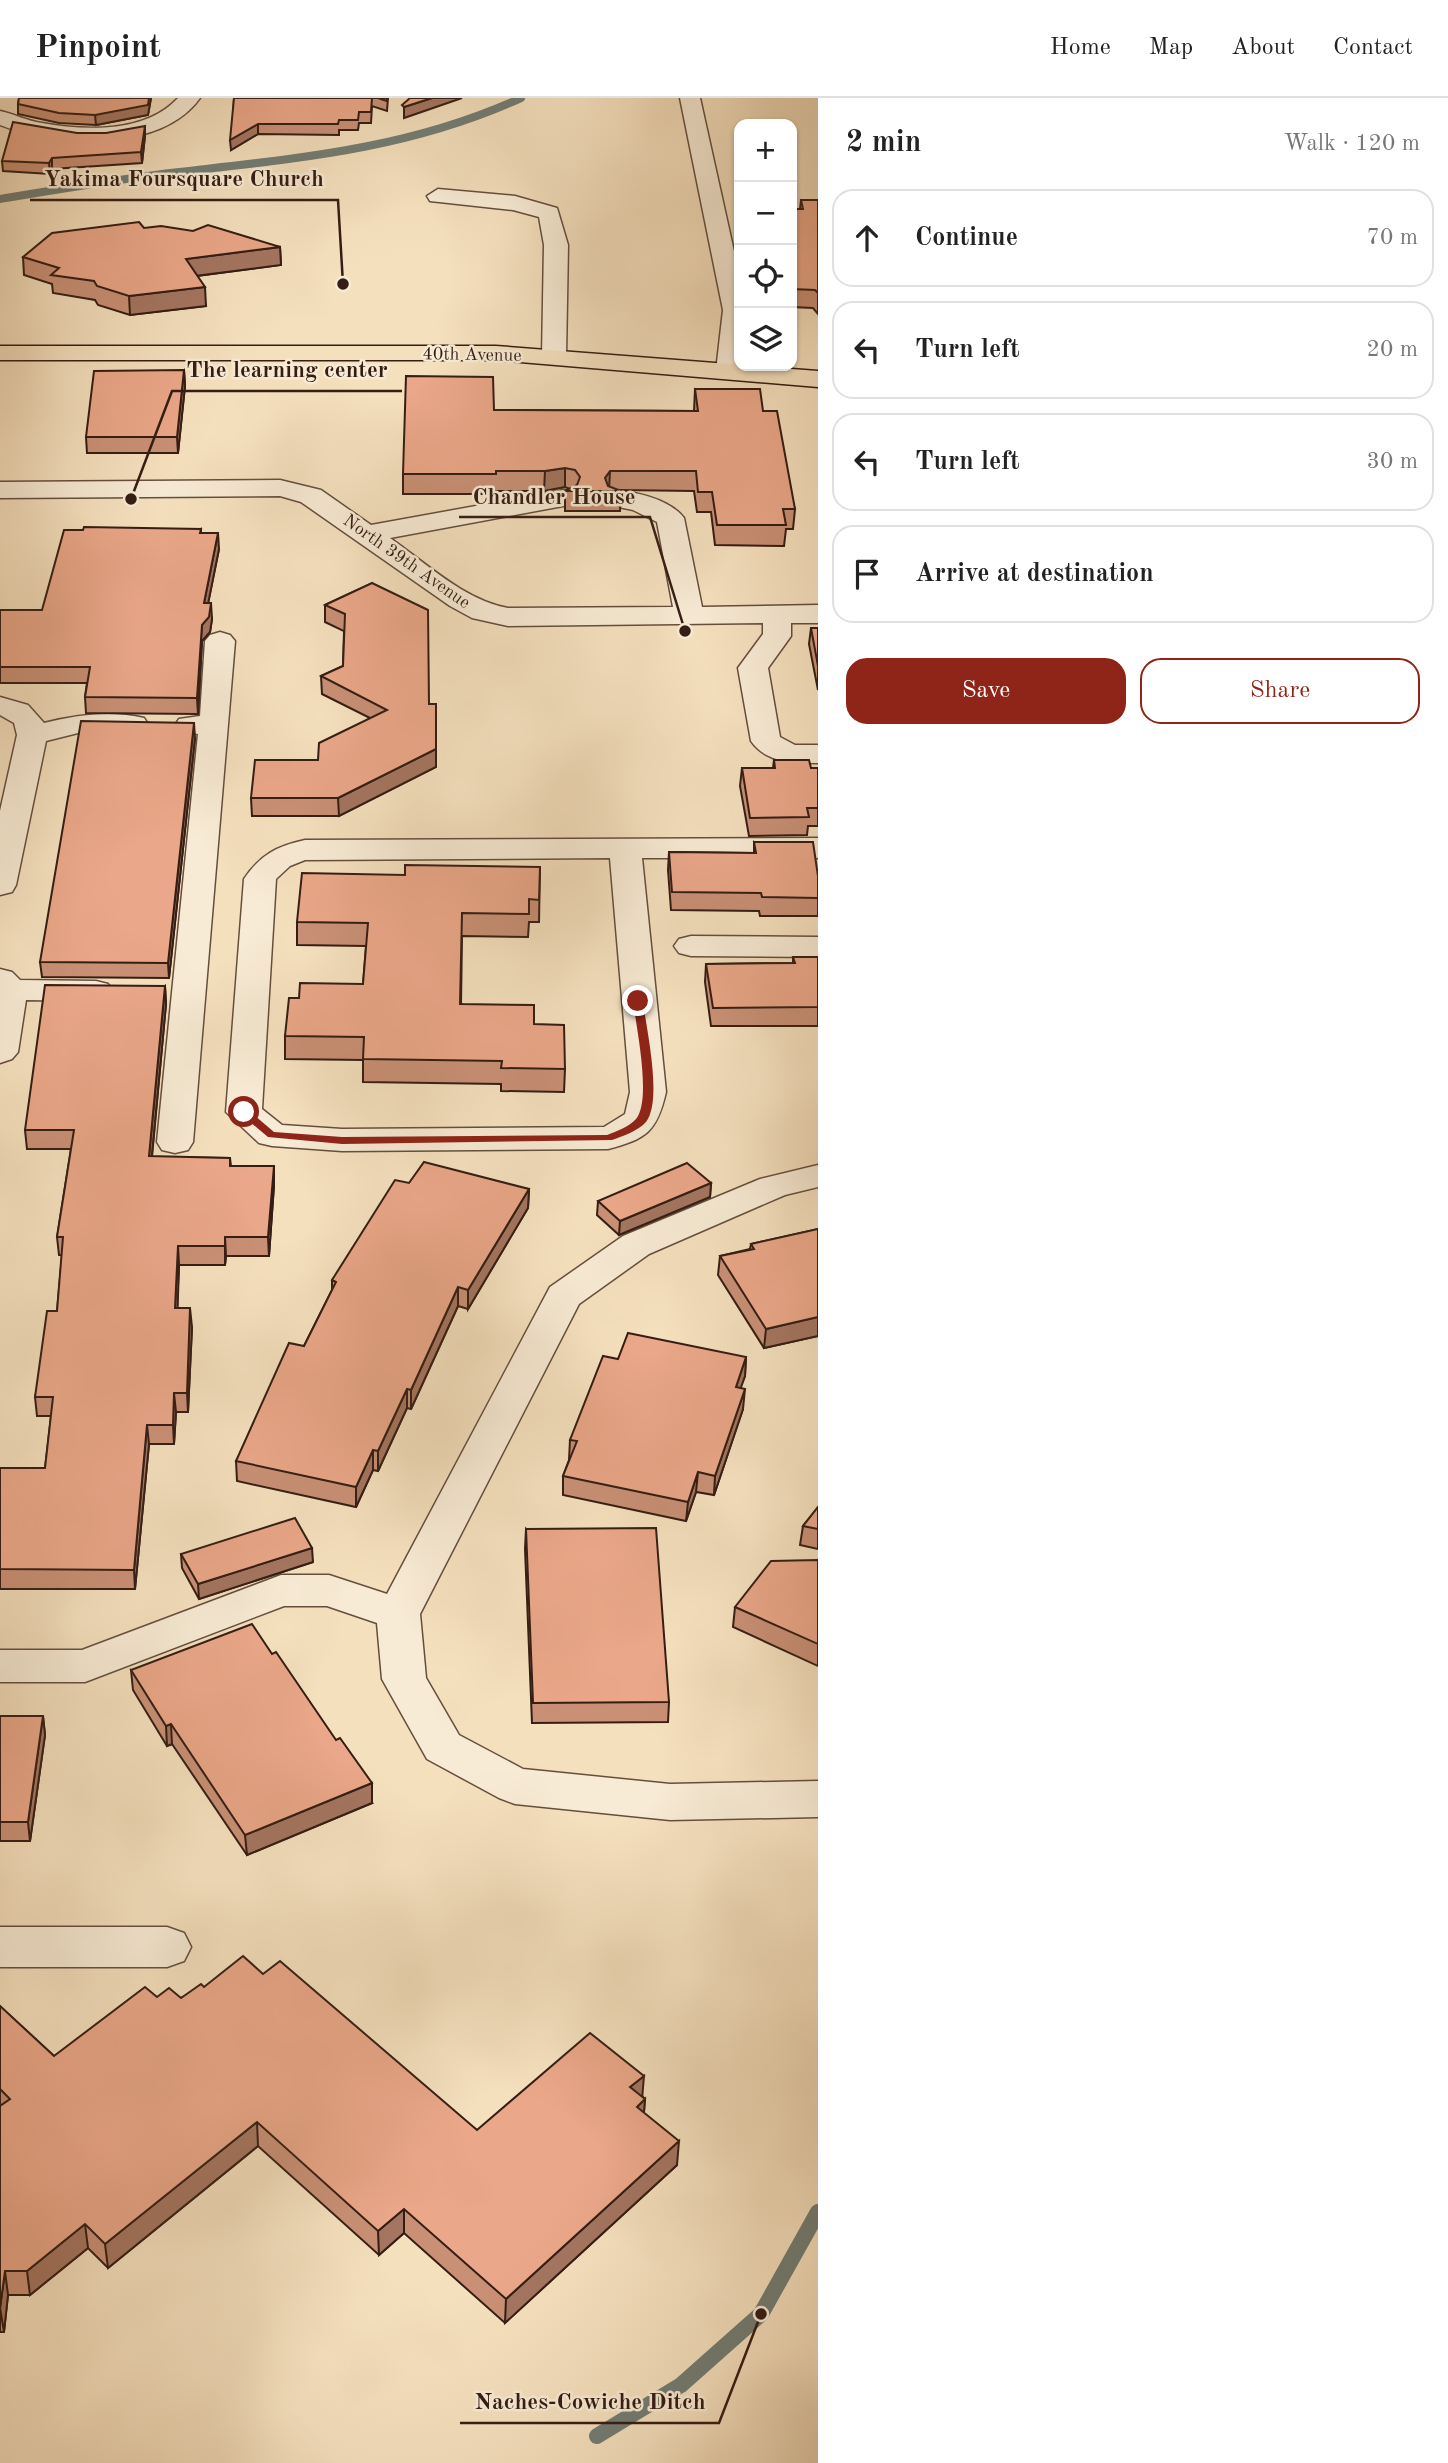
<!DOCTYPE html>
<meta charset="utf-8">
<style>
body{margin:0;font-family:"Old Standard TT",serif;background:#f2f2f2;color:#222}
.controls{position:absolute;right:21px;top:21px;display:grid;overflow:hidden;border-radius:14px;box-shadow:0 2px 5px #0004}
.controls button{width:63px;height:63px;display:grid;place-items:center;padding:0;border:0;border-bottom:2px solid #e0e0e0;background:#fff;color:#222;font:35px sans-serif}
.stop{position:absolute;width:21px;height:21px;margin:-16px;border:5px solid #8f2418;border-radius:50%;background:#fff}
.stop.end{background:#8f2418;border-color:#fff;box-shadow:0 2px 7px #0008}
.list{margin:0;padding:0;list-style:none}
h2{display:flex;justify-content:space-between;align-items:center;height:91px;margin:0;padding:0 28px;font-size:30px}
h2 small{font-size:23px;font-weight:400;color:#767676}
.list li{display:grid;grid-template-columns:46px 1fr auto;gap:21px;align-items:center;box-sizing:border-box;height:98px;margin:0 14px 14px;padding:0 14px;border:2px solid #e0e0e0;border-radius:21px}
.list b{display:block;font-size:26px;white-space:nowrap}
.list em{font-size:23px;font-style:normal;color:#767676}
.actions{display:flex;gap:14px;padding:21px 28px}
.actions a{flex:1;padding:16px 0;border:2px solid #8f2418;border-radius:21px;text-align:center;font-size:24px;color:#8f2418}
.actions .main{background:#8f2418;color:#fff}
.icon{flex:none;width:38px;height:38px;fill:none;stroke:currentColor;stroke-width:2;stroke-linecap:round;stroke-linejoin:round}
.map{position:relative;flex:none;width:818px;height:2365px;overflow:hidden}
header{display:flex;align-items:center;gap:42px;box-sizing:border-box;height:98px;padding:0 35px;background:#fff;border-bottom:2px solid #e0e0e0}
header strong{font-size:33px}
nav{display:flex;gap:38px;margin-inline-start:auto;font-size:24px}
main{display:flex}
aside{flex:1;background:#fff}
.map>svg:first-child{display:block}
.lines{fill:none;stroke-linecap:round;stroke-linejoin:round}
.stream-far1{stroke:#737d75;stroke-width:8}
.stream{stroke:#737d75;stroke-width:16}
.minor-casing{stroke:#654e3e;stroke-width:3}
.major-casing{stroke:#351d14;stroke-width:3}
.minor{fill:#f8ebd5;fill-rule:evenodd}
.major{fill:#f5e0be;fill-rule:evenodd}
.wall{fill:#c99076;stroke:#351d14;stroke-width:2}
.shaded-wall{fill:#a47560;stroke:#351d14;stroke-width:2}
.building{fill:#eaa789;stroke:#351d14;stroke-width:2}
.route{fill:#8f2418}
.labels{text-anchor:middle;stroke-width:5;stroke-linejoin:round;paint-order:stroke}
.far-street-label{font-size:18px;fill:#351d14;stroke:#f8ebd5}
.leader{fill:none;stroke:#351d14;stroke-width:2.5}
.callout-dot{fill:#351d14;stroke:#f8ebd5;stroke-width:2.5}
.callout-label{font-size:23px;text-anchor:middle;font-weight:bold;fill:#351d14;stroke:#f8ebd5;stroke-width:5;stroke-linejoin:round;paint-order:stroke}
</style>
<header>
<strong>Pinpoint</strong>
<nav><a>Home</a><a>Map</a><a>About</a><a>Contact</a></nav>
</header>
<main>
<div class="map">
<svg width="818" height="2365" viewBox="0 0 818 2365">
<rect width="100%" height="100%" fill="#f5e0be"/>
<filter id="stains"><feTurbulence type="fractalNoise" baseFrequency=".00286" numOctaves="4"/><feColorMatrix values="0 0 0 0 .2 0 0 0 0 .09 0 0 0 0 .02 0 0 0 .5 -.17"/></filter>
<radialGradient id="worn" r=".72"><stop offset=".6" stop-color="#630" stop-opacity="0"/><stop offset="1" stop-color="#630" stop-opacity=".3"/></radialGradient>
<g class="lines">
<path class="stream-far1" d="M 0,101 C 60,91 119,81 179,74 C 300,60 409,51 521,0"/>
<path class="stream" d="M 597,2338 L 681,2287 L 761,2216 L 818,2114"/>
<g class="minor-casing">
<g id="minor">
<path d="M 178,0 L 200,0 C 161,55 56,49 0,27 L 0,13 C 14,16 27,23 42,25 C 86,33 146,35 178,0 Z"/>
<path d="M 680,0 L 700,0 L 739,176 L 742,273 L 738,278 L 720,278 L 716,273 L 723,212 Z"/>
<path d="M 438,91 L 515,98 L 557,110 L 568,147 L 566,259 L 563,264 L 545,264 L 542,259 L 544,147 L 539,119 L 513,112 L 430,103 L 427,98 Z"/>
<path d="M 280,382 L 321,392 L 371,427 L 564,392 L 574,394 L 577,400 L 574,406 L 390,440 C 426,465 464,502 508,510 L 673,509 L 657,424 L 633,412 L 609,407 L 606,401 L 609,395 C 630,390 671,402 684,420 L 702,509 L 818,507 L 818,525 L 791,525 L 791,538 L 768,570 L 780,639 L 795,647 L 818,647 L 818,665 C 794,665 766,665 751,643 L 738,570 L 763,536 L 763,525 L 508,528 L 472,520 L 450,508 L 301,404 L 280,398 L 0,400 L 0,384 Z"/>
<path d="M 220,534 L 230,537 L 235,543 L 193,1044 L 188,1052 L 175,1055 L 162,1052 L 157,1044 L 198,636 L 179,633 L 175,627 L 179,621 L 200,618 L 205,543 L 210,537 Z"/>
<path d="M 0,599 L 28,607 L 44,625 C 76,617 111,612 144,620 L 148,626 L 144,632 L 78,635 L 46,643 L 16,787 L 12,794 L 0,797 L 0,713 L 17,637 L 14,625 L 0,617 Z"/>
<path d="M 818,740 L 818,760 L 642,760 L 666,994 C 657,1033 647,1041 608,1051 L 342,1053 L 272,1048 L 259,1045 L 226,1014 L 244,781 C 260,757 277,748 305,742 ZM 610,760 L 630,994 L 625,1016 L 604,1029 L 342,1031 L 282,1027 L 262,1011 L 276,781 L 290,768 L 305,762 Z"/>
<path d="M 691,838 L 818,839 L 818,859 L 691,858 L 679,855 L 674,848 L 679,841 Z"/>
<path d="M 0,871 L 12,874 L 20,882 L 96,883 L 108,886 L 113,893 L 108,900 L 96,903 L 26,902 L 18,954 L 12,961 L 0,965 Z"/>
<path d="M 818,1067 L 818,1089 L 785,1097 L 649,1156 L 579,1206 L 420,1516 L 426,1580 L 459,1637 L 523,1671 L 670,1686 L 818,1683 L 818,1719 L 670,1722 L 515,1706 L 499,1700 L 427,1661 L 382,1581 L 377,1525 L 327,1508 L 284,1508 L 85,1584 L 0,1584 L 0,1552 L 82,1552 L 281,1477 L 329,1477 L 387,1496 L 550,1189 L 623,1138 L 760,1081 Z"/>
<path d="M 0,1829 L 167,1829 L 184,1835 L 191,1849 L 184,1863 L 167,1869 L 0,1869 Z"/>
</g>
</g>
<g class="major-casing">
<path id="major" d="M 0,248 L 496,248 L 818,273 L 818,289 L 496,262 L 0,262 Z"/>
</g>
<use href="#minor" class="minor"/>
<use href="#major" class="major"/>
</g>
<g class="wall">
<path d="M 19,0 L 151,0 L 148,17 L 96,27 L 59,25 L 18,16 L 18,6 Z"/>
<path d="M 234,0 L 388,0 L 387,13 L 372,8 L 371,25 L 359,25 L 358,32 L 339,32 L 339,37 L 258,36 L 231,52 Z"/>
<path d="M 77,35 L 145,38 L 142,65 L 52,71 L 50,76 L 3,73 L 2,63 Z"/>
<path d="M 801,102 L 818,102 L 818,216 L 813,210 L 792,209 L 792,111 L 800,111 Z"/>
<path d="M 144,130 L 280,149 L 281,167 L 197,178 L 206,208 L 130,217 L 98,207 L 95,202 L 53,195 L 52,186 L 24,177 L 23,159 Z"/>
<path d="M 184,272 L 185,288 L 178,355 L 87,355 L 86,339 Z"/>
<path d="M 695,291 L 763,313 L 795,411 L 793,431 L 786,431 L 784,448 L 715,447 L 711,414 L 697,414 L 694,393 L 619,392 L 621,393 L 620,413 L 565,413 L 565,393 L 570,391 L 565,389 L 544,393 L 496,393 L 496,396 L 403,396 L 403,376 L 494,312 L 694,313 Z"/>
<path d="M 201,431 L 201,435 L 219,451 L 208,505 L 212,521 L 210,534 L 202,543 L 198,616 L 86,615 L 85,599 L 87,585 L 0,585 L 0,512 L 42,512 Z"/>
<path d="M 372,485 L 429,606 L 436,669 L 339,718 L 252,718 L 251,700 L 318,662 L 370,620 L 322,596 L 321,578 L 343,568 L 344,533 L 325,524 L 325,507 Z"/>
<path d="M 811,530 L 818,530 L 818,592 L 809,546 Z"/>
<path d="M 195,640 L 169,880 L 42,879 L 40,864 Z"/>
<path d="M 774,662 L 811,670 L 818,670 L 818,728 L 808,728 L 807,737 L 749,738 L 740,688 L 742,670 L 773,670 Z"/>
<path d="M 754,744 L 818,778 L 818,818 L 760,818 L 759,813 L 671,812 L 668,772 L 669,754 L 754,755 Z"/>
<path d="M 540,769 L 539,824 L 529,824 L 528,839 L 462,838 L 461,906 L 534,926 L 565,971 L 564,994 L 501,993 L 501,986 L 363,984 L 363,962 L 285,961 L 285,938 L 299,900 L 363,886 L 366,848 L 297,847 L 297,824 L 405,777 Z"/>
<path d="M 793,859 L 818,859 L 818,928 L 711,928 L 705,884 L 706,866 L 793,865 Z"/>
<path d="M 165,888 L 166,906 L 152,1059 L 230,1060 L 231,1068 L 274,1068 L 274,1087 L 269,1158 L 226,1158 L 225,1167 L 179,1167 L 177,1210 L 192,1229 L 188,1314 L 176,1314 L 174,1346 L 149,1346 L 135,1491 L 0,1491 L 0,1370 L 45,1370 L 51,1318 L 37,1318 L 35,1299 L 57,1213 L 62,1157 L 59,1157 L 57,1139 L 71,1051 L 27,1051 L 25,1032 Z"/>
<path d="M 409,1085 L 529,1091 L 528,1110 L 468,1211 L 458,1208 L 411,1311 L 407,1310 L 378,1373 L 373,1372 L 356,1409 L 237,1383 L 236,1363 L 304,1248 L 332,1192 L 332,1182 Z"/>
<path d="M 711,1085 L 710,1099 L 619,1137 L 597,1117 L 598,1103 Z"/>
<path d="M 818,1131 L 818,1238 L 764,1250 L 718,1177 L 720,1158 L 750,1151 L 751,1146 Z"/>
<path d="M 746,1259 L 745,1278 L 740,1290 L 743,1311 L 714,1397 L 696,1394 L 686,1423 L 563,1397 L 563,1378 L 569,1362 L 570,1342 L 618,1261 Z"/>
<path d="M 818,1409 L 818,1451 L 800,1447 L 803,1428 Z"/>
<path d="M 526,1431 L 669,1604 L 668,1624 L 532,1625 L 525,1451 Z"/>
<path d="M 181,1456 L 313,1464 L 199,1501 L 182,1470 Z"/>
<path d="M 818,1462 L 818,1568 L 733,1529 L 735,1509 Z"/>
<path d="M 131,1572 L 372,1705 L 247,1757 L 172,1646 L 167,1648 L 133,1592 Z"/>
<path d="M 0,1618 L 43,1618 L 45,1637 L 30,1743 L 0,1743 Z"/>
<path d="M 263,1876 L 477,2032 L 642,1998 L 645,2001 L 644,2015 L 677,2067 L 505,2225 L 404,2135 L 379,2157 L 258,2048 L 108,2170 L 88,2150 L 30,2197 L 8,2197 L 4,2234 L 0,2234 L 0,1908 L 54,1958 L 157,1899 L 181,1900 L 204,1889 Z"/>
</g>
<g class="shaded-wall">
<path d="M 149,0 L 151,0 L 148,17 L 96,27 L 95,17 Z"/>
<path d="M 432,0 L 462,0 L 404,20 L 404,9 Z"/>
<path d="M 258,26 L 258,36 L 231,52 L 230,42 Z"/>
<path d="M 145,28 L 145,38 L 142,65 L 141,54 Z"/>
<path d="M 52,60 L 52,71 L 50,76 L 49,65 Z"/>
<path d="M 280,149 L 281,167 L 187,179 L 186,161 Z"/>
<path d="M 205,189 L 206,208 L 130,217 L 129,198 Z"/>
<path d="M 184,272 L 185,288 L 178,355 L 177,339 Z"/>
<path d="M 565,370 L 565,389 L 544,393 L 545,373 Z"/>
<path d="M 610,373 L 609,392 L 605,380 Z"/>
<path d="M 218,435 L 219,451 L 205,521 L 204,505 Z"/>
<path d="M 211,505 L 212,521 L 210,534 L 202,543 L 198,616 L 197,600 L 202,527 Z"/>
<path d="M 194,625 L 195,640 L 169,880 L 168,865 Z"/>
<path d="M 436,651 L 436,669 L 339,718 L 338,700 Z"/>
<path d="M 165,888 L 166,906 L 150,1077 L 149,1058 Z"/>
<path d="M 274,1068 L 274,1087 L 269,1158 L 268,1139 Z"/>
<path d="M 711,1085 L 710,1099 L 619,1137 L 620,1123 Z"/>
<path d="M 529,1091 L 528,1110 L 468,1211 L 468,1192 Z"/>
<path d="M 225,1139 L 226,1158 L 225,1167 Z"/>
<path d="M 178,1148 L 179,1167 L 177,1229 L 175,1210 Z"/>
<path d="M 458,1189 L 458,1208 L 411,1311 L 411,1292 Z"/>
<path d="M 190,1210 L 192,1229 L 188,1314 L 187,1295 Z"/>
<path d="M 818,1219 L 818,1238 L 764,1250 L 766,1231 Z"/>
<path d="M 746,1259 L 745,1278 L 734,1309 L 736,1289 Z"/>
<path d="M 407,1291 L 407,1310 L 378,1373 L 378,1353 Z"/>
<path d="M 745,1291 L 743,1311 L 714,1397 L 715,1378 Z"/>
<path d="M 174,1295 L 176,1314 L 174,1346 L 173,1327 Z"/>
<path d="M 147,1327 L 149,1346 L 135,1491 L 134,1472 Z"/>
<path d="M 373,1352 L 373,1372 L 356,1409 L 356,1389 Z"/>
<path d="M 698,1374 L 696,1394 L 686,1423 L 688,1404 Z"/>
<path d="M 312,1450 L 313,1464 L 199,1501 L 198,1486 Z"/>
<path d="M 43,1618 L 45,1637 L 30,1743 L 28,1724 Z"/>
<path d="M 171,1626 L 172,1646 L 167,1648 L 166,1628 Z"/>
<path d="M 372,1685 L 372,1705 L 247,1757 L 245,1737 Z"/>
<path d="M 644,1978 L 642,2002 L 630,1989 Z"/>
<path d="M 645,2001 L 643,2025 L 637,2009 Z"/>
<path d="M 257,2024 L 258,2048 L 108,2170 L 105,2146 Z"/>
<path d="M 679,2043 L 677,2067 L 505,2225 L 506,2201 Z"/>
<path d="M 404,2111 L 404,2135 L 379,2157 L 378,2133 Z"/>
<path d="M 85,2126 L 88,2150 L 30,2197 L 27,2173 Z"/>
<path d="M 5,2173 L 8,2197 L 4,2234 L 0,2210 Z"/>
</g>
<g class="building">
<path d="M 19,0 L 149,0 L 148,7 L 95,17 L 59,15 L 18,6 Z"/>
<path d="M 234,0 L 372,0 L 371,14 L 359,14 L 358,22 L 339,22 L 338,26 L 258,26 L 230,42 Z"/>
<path d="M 378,0 L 387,0 L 387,3 Z"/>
<path d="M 410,0 L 432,0 L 404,9 L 402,7 Z"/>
<path d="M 13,24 L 77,35 L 106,35 L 145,28 L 141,54 L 52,60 L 49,65 L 2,63 Z"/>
<path d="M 801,102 L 818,102 L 818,195 L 815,192 L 792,191 L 792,111 L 803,111 Z"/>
<path d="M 139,124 L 144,130 L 161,128 L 193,133 L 208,127 L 280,149 L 186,161 L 205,189 L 129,198 L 97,188 L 94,183 L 51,177 L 59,170 L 23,159 L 52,135 Z"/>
<path d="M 184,272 L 177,339 L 86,339 L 94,273 Z"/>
<path d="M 406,278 L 493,279 L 494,312 L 698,313 L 695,291 L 760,291 L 763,313 L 777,313 L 795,411 L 783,411 L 786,427 L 717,427 L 712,394 L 698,394 L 696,373 L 610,373 L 605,380 L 608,388 L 621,393 L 565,393 L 577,387 L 580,379 L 575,372 L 565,370 L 545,373 L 496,373 L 496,376 L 403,376 Z"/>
<path d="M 84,429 L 201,431 L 200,435 L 218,435 L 204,505 L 211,505 L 209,519 L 202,527 L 197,600 L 85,599 L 90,569 L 0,569 L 0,512 L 42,512 L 64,432 L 83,432 Z"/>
<path d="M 372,485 L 428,512 L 429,606 L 436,606 L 436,651 L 338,700 L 251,700 L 255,662 L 318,662 L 319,645 L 387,612 L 321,578 L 343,568 L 345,516 L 325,507 Z"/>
<path d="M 811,530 L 818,530 L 818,568 Z"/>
<path d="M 81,623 L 194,625 L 168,865 L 40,864 Z"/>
<path d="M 774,662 L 809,662 L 811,670 L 818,670 L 818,710 L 807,710 L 809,719 L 750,720 L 742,670 L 775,670 Z"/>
<path d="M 754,744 L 813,744 L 818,778 L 818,800 L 762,799 L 761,795 L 672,794 L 669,754 L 756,755 Z"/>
<path d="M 405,767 L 540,769 L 539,802 L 529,801 L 529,816 L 462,815 L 460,906 L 534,907 L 534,926 L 564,927 L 565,971 L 501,970 L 502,963 L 363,961 L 364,939 L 285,938 L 289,900 L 299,900 L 300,885 L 363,886 L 368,825 L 297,824 L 302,775 L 405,777 Z"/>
<path d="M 793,859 L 818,859 L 818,909 L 713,910 L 706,866 L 795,865 Z"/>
<path d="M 45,887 L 165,888 L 149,1058 L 230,1060 L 230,1068 L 274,1068 L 268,1139 L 225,1139 L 225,1148 L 178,1148 L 175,1210 L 190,1210 L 187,1295 L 174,1295 L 173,1327 L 147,1327 L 134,1472 L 0,1471 L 0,1370 L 45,1370 L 53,1299 L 35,1299 L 47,1213 L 57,1213 L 63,1139 L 57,1139 L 74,1032 L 25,1032 Z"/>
<path d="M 424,1064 L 529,1091 L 468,1192 L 458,1189 L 411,1292 L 407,1291 L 378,1353 L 373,1352 L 356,1389 L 236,1363 L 289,1245 L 304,1248 L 336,1184 L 332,1182 L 395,1082 L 409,1085 Z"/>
<path d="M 687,1065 L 711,1085 L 620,1123 L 598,1103 Z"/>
<path d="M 818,1131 L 818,1219 L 766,1231 L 720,1158 L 754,1151 L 751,1146 Z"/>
<path d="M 628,1235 L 746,1259 L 736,1289 L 745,1291 L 715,1378 L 698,1374 L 688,1404 L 563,1378 L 577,1343 L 570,1342 L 603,1258 L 618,1261 Z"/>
<path d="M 818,1409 L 818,1431 L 803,1428 Z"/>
<path d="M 295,1420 L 312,1450 L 198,1486 L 181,1456 Z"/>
<path d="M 656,1430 L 669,1604 L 533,1605 L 526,1431 Z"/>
<path d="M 818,1462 L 818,1546 L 735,1509 L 771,1463 Z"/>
<path d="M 252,1526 L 272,1556 L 276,1554 L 336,1642 L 340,1640 L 372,1685 L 245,1737 L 171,1626 L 166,1628 L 131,1572 Z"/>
<path d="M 0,1618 L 43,1618 L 28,1724 L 0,1724 Z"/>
<path d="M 243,1858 L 263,1876 L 280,1863 L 477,2032 L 590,1935 L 644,1978 L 630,1989 L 645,2001 L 637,2009 L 679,2043 L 506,2201 L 404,2111 L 378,2133 L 257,2024 L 105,2146 L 85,2126 L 27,2173 L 5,2173 L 0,2210 L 0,2008 L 10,2001 L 0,1991 L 0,1908 L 54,1958 L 145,1889 L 157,1899 L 169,1890 L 181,1900 L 201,1886 L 204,1889 Z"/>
</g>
<path class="route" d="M 638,900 L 643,903 C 646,930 663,1002 646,1024 C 638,1033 623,1038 612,1042 L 342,1046 L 268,1039 L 238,1014 L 248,1012 L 274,1034 L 342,1039 L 607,1037 C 617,1033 629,1029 636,1021 C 652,1002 636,928 633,903 Z"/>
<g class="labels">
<g class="far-street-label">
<text transform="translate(472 256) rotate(1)" y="6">40th Avenue</text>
<text transform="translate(407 463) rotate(35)" y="6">North 39th Avenue</text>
</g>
</g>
<path class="leader" d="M343 186L338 102H30M131 401L172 293H402M685 533L650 419H459M761 2216L719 2325H460"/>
<g class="callout-dot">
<circle cx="343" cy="186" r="7"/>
<circle cx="131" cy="401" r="7"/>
<circle cx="685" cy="533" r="7"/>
<circle cx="761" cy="2216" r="7"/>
</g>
<g class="callout-label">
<text x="184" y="88">Yakima Foursquare Church</text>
<text x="287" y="279">The learning center</text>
<text x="554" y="406">Chandler House</text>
<text x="590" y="2311">Naches-Cowiche Ditch</text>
</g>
<rect width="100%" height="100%" filter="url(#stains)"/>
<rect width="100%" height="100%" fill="url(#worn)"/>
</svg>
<div class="controls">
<button>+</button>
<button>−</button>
<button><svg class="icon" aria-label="locate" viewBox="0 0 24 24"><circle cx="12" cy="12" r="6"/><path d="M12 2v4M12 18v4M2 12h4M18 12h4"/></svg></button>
<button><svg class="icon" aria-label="layers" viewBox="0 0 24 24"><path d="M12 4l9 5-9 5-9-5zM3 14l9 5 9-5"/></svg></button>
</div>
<div class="stop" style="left:244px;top:1014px"></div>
<div class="stop end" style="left:638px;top:903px"></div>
</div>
<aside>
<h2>2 min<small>Walk · 120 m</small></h2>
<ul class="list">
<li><svg class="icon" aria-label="ahead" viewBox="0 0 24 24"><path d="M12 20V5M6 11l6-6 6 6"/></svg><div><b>Continue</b></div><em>70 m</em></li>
<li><svg class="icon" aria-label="left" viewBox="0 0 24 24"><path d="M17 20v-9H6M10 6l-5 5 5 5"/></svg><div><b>Turn left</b></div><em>20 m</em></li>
<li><svg class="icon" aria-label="left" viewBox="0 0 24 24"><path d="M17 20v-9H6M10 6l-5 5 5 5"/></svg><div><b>Turn left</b></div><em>30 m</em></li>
<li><svg class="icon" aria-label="arrive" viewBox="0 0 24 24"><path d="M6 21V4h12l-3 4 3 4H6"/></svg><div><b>Arrive at destination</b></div></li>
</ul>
<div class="actions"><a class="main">Save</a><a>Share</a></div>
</aside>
</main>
